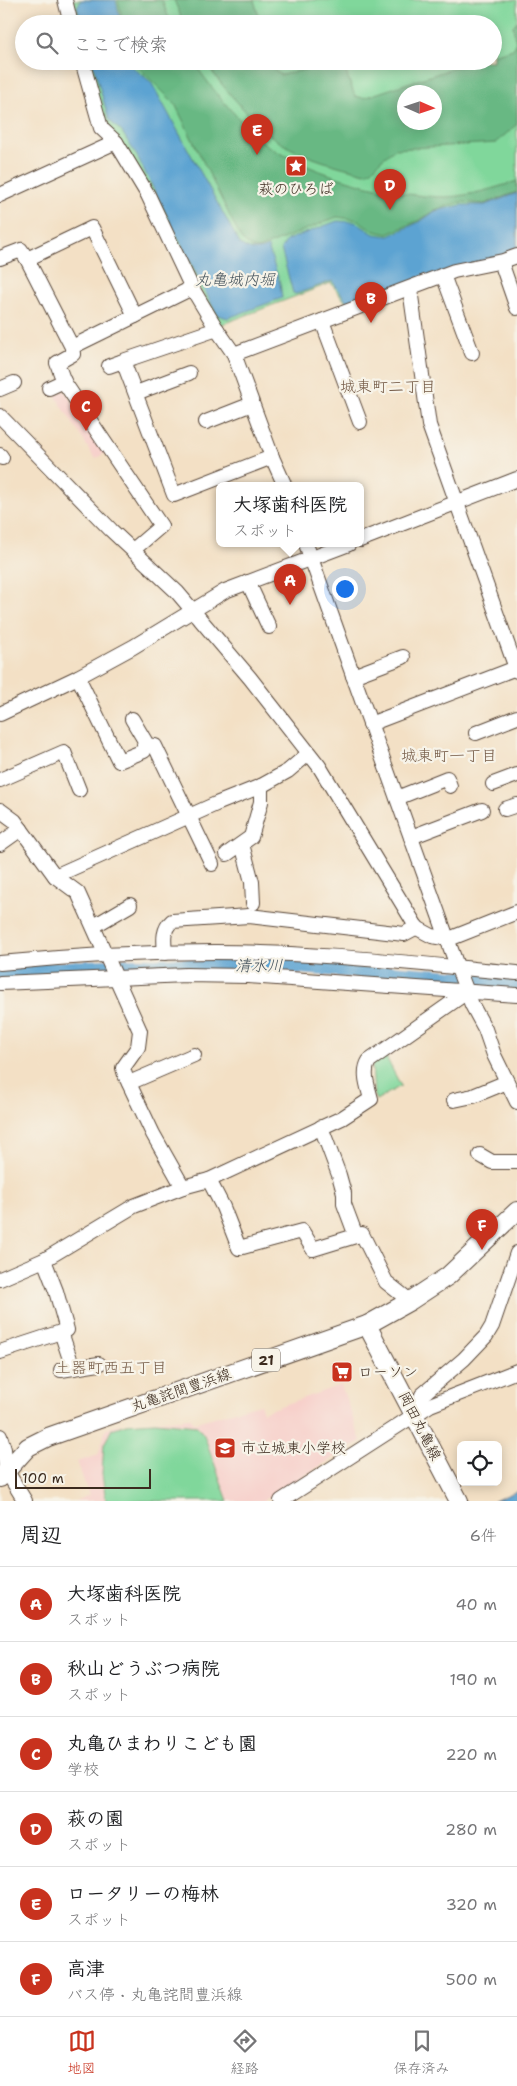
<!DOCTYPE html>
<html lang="ja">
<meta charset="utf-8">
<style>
body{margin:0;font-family:"Shantell Sans","Klee One",sans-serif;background:#f6f6f6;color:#202124}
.controls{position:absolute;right:15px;bottom:15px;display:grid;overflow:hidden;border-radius:8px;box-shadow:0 2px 12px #0003}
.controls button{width:45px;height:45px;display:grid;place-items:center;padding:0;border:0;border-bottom:1px solid #e0e0e0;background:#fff;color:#202124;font:25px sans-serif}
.compass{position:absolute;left:397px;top:85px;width:45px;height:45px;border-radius:50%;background:#fff;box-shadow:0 2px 12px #0003;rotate:93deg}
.scale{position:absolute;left:15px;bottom:12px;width:136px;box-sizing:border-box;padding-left:5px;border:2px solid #3b2a1e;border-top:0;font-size:14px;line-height:18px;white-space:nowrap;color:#3b2a1e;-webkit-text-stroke:4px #f7f3e8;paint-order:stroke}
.you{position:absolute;left:344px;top:588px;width:18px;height:18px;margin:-12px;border:4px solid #fff;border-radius:50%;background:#1a73e8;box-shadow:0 0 0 8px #1a73e833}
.badge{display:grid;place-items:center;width:32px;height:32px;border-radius:50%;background:#c8321e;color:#fff;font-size:16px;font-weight:700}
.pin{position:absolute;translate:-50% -41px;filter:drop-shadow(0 1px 2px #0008)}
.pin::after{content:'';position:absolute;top:26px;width:18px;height:15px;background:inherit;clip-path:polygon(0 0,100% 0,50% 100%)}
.popup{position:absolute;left:216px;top:482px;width:148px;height:65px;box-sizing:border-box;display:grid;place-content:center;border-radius:8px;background:#fff;filter:drop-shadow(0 1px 4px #0005);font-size:16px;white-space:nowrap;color:#757577}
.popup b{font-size:19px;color:#202124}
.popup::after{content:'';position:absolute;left:50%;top:100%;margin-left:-10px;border:10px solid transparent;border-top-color:#fff}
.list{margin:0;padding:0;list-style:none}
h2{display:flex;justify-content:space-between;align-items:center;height:65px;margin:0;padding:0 20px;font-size:21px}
h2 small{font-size:16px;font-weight:400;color:#757577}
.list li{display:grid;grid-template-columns:32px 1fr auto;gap:15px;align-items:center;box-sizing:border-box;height:75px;padding:0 20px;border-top:1px solid #e0e0e0}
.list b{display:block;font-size:19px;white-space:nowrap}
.list p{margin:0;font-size:16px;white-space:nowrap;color:#757577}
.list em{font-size:16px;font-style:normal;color:#757577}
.icon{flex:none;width:28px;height:28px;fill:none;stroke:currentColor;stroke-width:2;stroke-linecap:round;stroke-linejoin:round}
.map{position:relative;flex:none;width:517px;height:1501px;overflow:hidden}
.search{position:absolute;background:#fff;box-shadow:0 2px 12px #0003;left:15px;right:15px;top:15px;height:55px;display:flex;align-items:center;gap:12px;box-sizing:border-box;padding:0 18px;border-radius:28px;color:#757577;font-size:19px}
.sheet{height:515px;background:#fff}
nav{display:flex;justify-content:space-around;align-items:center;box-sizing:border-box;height:70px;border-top:1px solid #e0e0e0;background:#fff;font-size:14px;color:#757577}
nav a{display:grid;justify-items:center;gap:2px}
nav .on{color:#c8321e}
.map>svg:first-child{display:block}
.built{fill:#f7d0cb}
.green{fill:#80d79b;stroke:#5e805c;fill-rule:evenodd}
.forest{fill:#68b883;stroke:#527150;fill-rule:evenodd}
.water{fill:#5ba3d2;stroke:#4b6678}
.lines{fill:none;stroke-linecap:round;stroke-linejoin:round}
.river{stroke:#5ba3d2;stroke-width:16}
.minor-casing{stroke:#574537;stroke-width:16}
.major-casing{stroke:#574537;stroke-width:20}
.minor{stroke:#fff;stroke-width:14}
.major{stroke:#fff;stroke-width:18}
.labels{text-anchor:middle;stroke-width:4.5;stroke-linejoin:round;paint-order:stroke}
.shield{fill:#f7f3e8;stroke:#73665b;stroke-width:1}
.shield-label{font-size:14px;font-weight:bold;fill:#3b2a1e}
.poi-label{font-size:15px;fill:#3b2a1e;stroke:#f7f3e8;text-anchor:start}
.street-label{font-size:15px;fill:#3b2a1e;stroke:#f7f3e8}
.water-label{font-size:16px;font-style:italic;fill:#46545d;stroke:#f7f3e8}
.neighbourhood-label{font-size:16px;fill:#765c48;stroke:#f7f3e8}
</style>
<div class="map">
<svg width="517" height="1501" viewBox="0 0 517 1501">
<rect width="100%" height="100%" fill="#f7f3e8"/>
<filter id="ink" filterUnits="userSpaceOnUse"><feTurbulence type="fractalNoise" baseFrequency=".02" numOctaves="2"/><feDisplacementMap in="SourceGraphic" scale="10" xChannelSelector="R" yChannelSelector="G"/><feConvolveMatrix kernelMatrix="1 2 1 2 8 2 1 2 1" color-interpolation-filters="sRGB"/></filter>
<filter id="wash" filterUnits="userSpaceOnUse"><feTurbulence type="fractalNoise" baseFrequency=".0096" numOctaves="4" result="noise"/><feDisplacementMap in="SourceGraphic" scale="20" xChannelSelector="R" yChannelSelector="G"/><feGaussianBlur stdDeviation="1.12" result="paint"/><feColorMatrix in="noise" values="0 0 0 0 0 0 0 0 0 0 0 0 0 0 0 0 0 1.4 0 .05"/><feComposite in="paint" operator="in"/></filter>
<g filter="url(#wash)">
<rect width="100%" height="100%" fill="#f3e0c5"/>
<g class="built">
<path d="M 61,386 L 108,451 L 95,459 L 52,390 Z"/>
<path d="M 341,1385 L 361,1441 L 263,1501 L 75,1501 L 89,1495 L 77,1462 L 98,1455 L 106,1429 L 115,1425 L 191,1418 L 193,1423 L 260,1404 L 263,1412 Z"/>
</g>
<g class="green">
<path d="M 73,0 L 517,0 L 517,253 L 350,308 L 331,283 L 220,325 L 106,127 L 85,61 L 493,61 L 493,24 L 77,24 ZM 404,92 L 434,92 L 434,122 L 404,122 Z"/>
<path d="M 385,1055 L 401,1086 L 376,1100 L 374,1096 L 372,1064 Z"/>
<path d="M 155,1422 L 197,1426 L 204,1435 L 228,1501 L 106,1501 L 102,1474 L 104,1444 L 112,1429 L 126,1424 Z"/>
</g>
<g class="forest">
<path d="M 118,0 L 162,0 L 171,24 L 123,24 Z"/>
<path d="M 174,0 L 254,0 L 261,24 L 184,24 Z"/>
<path d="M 517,21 L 517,124 L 496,143 L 395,149 L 381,160 L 371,171 L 365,173 C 337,166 306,158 281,143 C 260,130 218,83 205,61 L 272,61 L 275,71 L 281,75 L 334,63 L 344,67 L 355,96 L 363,98 L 475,61 L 493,61 L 493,55 L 513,49 L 516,44 L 513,26 ZM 434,92 L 434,122 L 404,122 L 404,92 Z"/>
<path d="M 132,61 L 193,61 C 209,85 223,102 243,123 C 251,131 259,140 268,146 C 314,175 393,197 446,197 C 470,196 495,188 517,181 L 517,192 L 484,204 L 461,202 L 435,210 L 420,220 L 388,234 L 374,231 L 358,220 L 337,217 L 258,249 L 252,248 L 241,239 L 175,104 Z"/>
</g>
<g class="water">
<path d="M 81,0 L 116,0 L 121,24 L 82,24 L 77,7 Z"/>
<path d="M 92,61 L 129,61 L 130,65 L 151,82 L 240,244 C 251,251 256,252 268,247 L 280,283 L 282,298 L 228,318 L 217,315 L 137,156 L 122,132 L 109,120 Z"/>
<path d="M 517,193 L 517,252 L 351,307 L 332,281 L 296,294 L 293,293 L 281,249 L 287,240 L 337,221 L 355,222 L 374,234 L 389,236 L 421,221 L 435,211 L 461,205 L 485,205 Z"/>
<path d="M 517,1491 L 517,1501 L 494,1501 Z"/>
</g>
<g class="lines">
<path class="river" d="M 0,972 L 128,966 L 287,965 L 517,983"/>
</g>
</g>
<g filter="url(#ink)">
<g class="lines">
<g class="minor-casing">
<g id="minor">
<path d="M 65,0 L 71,24"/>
<path d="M 82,61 L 101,128 L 116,142 L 148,195 L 192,288 L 216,328 L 234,354 L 272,457 L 285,486"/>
<path d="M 0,195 L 116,142"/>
<path d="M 0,258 L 21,250 L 27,259 L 92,228 L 135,316"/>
<path d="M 27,259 L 72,347 L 192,288"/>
<path d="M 501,262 L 517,308"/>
<path d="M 443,275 L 472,353"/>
<path d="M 410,289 L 429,425 L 517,671"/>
<path d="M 322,321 L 360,422"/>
<path d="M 217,329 L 123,361 L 174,495 L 272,457"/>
<path d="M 72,347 L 73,354 L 57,363 L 64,382 L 161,526 L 133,550"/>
<path d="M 234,354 L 454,271 L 503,261 L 517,256"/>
<path d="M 109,366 L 123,361"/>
<path d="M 49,388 L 64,381"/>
<path d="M 0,389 L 14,383"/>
<path d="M 136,393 L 189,373"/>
<path d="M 0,416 L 111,530 L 177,592 L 250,678 L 319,766 L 417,928 L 432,936 L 449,939 L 517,912"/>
<path d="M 206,422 L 252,404"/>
<path d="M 0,455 L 2,458"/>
<path d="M 360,540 L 517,479"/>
<path d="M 306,544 L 457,966 L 472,1005 L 485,1029 L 494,1055 L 517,1102"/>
<path d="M 248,582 L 269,627"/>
<path d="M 353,676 L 403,657"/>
<path d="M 78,677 L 119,761 L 144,751 L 145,741 L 132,719"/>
<path d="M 0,714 L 76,678 L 133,647 L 225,591 L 349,544"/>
<path d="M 370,724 L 516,668"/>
<path d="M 476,733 L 517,717"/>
<path d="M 144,745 L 155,746 L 212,864"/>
<path d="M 0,780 L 64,752 L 79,790"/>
<path d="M 493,784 L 517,775"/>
<path d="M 397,798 L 447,778 L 450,786"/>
<path d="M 505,809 L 517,805"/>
<path d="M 0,810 L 15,821 L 55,876 L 78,893 L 140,1031 L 138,1047 L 123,1068 L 125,1075 L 153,1134 L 183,1187"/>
<path d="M 411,837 L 482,810"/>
<path d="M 0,844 L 21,829"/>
<path d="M 242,844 L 252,882 L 253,903"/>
<path d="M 227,854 L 251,837 L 261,802 L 261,786"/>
<path d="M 55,876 L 216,804 L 261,786 L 288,771 L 308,754"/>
<path d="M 94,926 L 130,905"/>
<path d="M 165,953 C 164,941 162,930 172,921 L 249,916 L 404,934 L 417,927"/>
<path d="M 0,963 C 71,956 143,952 215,952 C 316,952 417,964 517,973"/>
<path d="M 0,983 L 186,975 L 248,976 L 517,995"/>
<path d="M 129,1083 L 194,1055"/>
<path d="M 454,1100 L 473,1096 L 507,1082"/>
<path d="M 321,1127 L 339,1175 L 344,1193 L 344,1204 L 356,1236"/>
<path d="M 480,1155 L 492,1162 L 517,1162"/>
<path d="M 209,1180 L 223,1207 L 239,1248 L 302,1231 L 313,1249 L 362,1234 L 386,1282 L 410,1301"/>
<path d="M 0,1279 L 44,1260 L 134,1206 L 183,1187 L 209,1180 L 342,1118 L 371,1099 C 368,1087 362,1072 369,1061 L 467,992"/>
<path d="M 61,1332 L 73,1368"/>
<path d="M 0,1352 L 67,1330 L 56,1291 L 44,1260"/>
<path d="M 61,1370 L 99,1364"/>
<path d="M 415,1415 L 422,1395 L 464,1359 L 486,1336 L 492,1326 L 517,1253"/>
<path d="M 0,1436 L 4,1449 L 6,1470 L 25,1501"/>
<path d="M 281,1501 L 430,1405 L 517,1371"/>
</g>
</g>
<g class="major-casing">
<g id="major">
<path d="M 367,1325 L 459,1501"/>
<path d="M 0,1478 L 28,1447 L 48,1437 L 367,1325 L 410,1301 L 448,1276 L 517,1211"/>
</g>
</g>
<use href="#minor" class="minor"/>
<use href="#major" class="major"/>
</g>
</g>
<defs>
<g id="sight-square" transform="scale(1.125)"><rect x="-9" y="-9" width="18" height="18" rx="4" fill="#c8321e" stroke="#f7f3e8"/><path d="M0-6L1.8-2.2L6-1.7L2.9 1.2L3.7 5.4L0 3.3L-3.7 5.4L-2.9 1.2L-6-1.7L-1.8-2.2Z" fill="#fff"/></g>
<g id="supermarket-square" transform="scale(1.125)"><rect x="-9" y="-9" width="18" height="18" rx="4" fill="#c8321e" stroke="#f7f3e8"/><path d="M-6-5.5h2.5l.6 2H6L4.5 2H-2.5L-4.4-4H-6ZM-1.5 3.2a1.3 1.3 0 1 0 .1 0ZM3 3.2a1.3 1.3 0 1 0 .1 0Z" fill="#fff"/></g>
<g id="school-square" transform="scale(1.125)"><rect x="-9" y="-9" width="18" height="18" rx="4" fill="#c8321e" stroke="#f7f3e8"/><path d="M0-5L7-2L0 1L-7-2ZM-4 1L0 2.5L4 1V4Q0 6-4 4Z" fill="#fff"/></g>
</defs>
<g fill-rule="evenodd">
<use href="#sight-square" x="296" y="166"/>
<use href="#supermarket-square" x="342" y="1372"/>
<use href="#school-square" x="225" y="1448"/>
</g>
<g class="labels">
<rect class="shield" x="252" y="1348.5" width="28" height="23" rx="4"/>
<g class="shield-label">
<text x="266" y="1365">21</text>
</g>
<g class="poi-label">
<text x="296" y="194" text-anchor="middle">萩のひろば</text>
<text x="358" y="1377">ローソン</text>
<text x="241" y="1453">市立城東小学校</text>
</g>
<g class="street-label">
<text transform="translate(181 1390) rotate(-19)" y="5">丸亀詫間豊浜線</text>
<text transform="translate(420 1426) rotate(63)" y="5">岡田丸亀線</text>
</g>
<g class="water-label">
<text x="235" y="285">丸亀城内堀</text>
<text x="259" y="971">清水川</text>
</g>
<g class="neighbourhood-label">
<text x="388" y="392">城東町二丁目</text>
<text x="449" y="761">城東町一丁目</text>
<text x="111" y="1373">土器町西五丁目</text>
</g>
</g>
</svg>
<div class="controls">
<button><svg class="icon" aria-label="locate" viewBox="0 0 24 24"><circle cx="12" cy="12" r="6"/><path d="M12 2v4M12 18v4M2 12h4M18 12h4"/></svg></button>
</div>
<svg class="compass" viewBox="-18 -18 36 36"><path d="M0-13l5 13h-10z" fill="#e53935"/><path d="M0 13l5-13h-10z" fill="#757577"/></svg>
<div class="scale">100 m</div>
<div class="you"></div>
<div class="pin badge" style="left:290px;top:605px">A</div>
<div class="popup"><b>大塚歯科医院</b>スポット</div>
<div class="pin badge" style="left:371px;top:323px">B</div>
<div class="pin badge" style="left:86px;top:431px">C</div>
<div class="pin badge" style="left:390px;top:210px">D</div>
<div class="pin badge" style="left:257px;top:155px">E</div>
<div class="pin badge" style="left:482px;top:1250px">F</div>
<div class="search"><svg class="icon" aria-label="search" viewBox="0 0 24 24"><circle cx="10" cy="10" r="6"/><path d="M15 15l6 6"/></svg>ここで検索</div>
</div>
<section class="sheet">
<h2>周辺<small>6件</small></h2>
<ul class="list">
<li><span class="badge">A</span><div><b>大塚歯科医院</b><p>スポット</p></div><em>40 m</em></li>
<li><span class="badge">B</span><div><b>秋山どうぶつ病院</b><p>スポット</p></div><em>190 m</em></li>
<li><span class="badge">C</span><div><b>丸亀ひまわりこども園</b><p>学校</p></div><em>220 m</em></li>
<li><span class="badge">D</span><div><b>萩の園</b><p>スポット</p></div><em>280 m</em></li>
<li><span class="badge">E</span><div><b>ロータリーの梅林</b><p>スポット</p></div><em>320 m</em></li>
<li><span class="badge">F</span><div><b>高津</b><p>バス停 · 丸亀詫間豊浜線</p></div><em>500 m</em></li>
</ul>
</section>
<nav>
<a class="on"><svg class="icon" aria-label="map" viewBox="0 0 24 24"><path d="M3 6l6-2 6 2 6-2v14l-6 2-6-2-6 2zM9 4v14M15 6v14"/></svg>地図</a>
<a><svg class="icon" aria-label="directions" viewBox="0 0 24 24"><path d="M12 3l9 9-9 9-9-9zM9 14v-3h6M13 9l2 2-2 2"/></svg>経路</a>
<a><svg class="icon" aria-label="saved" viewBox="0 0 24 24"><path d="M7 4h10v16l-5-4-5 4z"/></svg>保存済み</a>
</nav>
